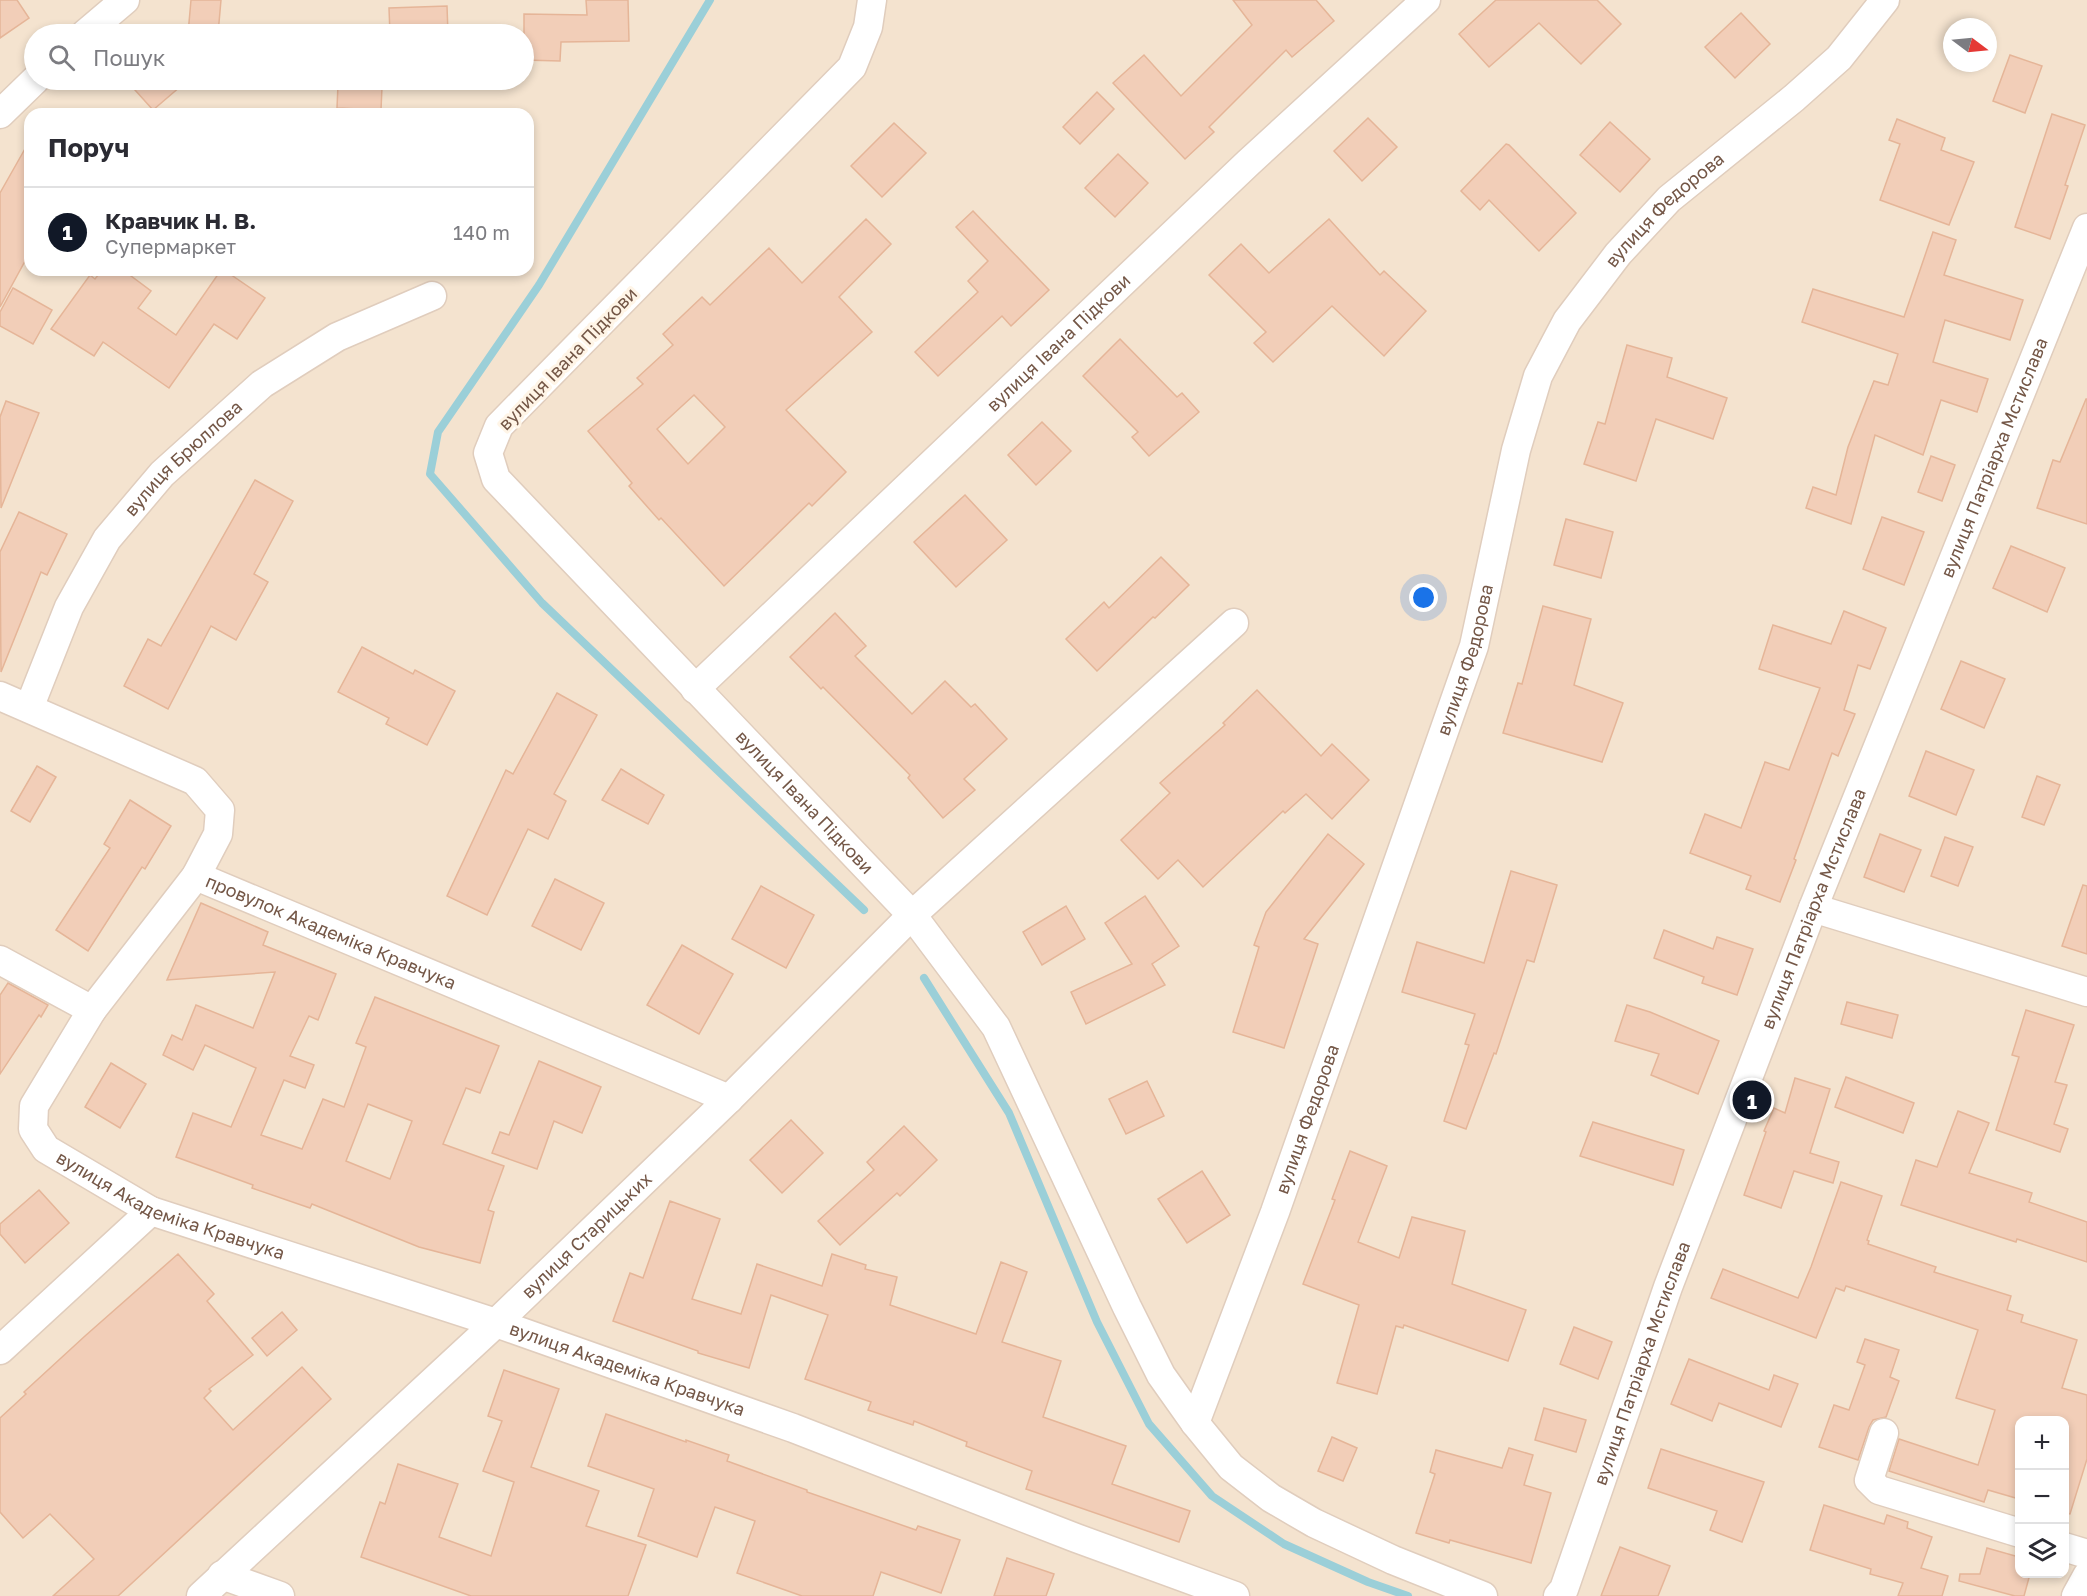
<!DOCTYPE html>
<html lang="uk">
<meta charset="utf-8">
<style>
body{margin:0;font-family:"Golos Text",sans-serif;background:#f2f2f3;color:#2b2b33}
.controls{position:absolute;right:18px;bottom:18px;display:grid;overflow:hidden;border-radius:12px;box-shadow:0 3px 9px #0003}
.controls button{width:54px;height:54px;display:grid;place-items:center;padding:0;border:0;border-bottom:2px solid #e1e1e2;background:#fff;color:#2b2b33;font:30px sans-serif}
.compass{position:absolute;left:1943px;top:18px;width:54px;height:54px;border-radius:50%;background:#fff;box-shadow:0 3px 9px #0003;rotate:106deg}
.you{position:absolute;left:1424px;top:598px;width:21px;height:21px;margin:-15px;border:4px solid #fff;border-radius:50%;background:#1a73e8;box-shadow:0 0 0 9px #1a73e833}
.badge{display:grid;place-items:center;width:39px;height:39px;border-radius:50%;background:#111827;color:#fff;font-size:20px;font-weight:700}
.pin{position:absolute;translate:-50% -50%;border:3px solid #fff;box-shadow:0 2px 6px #0006}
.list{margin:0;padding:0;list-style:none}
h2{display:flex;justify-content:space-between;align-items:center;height:78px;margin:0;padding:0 24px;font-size:26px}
h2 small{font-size:20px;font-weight:400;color:#7c7c81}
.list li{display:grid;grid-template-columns:39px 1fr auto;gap:18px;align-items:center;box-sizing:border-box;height:90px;padding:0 24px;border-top:2px solid #e1e1e2}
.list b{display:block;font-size:22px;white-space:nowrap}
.list p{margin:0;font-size:20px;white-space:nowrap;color:#7c7c81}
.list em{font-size:20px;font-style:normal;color:#7c7c81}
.icon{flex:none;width:33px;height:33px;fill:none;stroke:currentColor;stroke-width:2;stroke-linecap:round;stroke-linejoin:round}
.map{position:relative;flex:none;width:2087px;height:1596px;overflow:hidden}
.search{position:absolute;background:#fff;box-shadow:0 3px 9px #0003;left:24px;top:24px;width:510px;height:66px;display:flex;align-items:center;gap:15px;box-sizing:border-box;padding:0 21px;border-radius:33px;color:#7c7c81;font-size:22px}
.panel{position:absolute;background:#fff;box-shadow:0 3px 9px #0003;left:24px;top:108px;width:510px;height:168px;border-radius:18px}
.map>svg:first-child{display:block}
.residential{fill:#f4e3cf;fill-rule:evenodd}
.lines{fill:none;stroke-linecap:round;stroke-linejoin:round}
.stream{stroke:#9bcfd8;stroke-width:8}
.building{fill:#f2ceb8;stroke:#e5b598;stroke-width:1.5;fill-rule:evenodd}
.street-casing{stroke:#e0cdbd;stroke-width:31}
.street{stroke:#fff;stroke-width:28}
.labels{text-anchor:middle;stroke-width:6;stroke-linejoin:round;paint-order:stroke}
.street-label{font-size:18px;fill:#745747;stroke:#fff5e7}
</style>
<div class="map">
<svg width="2087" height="1596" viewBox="0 0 2087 1596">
<rect width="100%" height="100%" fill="#fcf1e1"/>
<path class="residential" d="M 0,0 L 2087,0 L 2087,1596 L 0,1596 ZM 1952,27 L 1988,27 L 1988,63 L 1952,63 ZM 34,34 L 524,34 L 524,80 L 34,80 ZM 30,114 L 528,114 L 528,270 L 30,270 ZM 2020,1420 L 2064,1420 L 2064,1574 L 2020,1574 Z"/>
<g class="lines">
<g class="stream">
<path d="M 710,0 L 539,285 L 438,432 L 430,474 L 542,603 L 864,910"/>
<path d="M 924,978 L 1009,1113 L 1097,1322 L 1149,1424 L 1212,1496 L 1284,1544 L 1368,1582 L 1408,1596"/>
</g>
</g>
<g class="building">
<path d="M 0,0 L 17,0 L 29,18 L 0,38 Z"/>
<path d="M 191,0 L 221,0 L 218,34 L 188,34 Z"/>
<path d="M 586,0 L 628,0 L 629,41 L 561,42 L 560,61 L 524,60 L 524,14 L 587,15 Z"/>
<path d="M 1233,0 L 1316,0 L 1334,21 L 1292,57 L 1286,50 L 1209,127 L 1214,132 L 1185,159 L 1113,83 L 1144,55 L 1181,96 L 1252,25 Z"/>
<path d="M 1496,0 L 1597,0 L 1621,24 L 1581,64 L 1539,23 L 1489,67 L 1459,34 Z"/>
<path d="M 447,6 L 448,34 L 390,34 L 389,8 Z"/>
<path d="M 1741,13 L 1770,44 L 1735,78 L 1705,47 Z"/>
<path d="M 2010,55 L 2042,66 L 2025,113 L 1993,101 Z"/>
<path d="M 126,80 L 188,80 L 153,110 Z"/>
<path d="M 338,85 L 382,87 L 381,110 L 337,108 Z"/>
<path d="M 1097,92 L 1114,109 L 1080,144 L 1063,127 Z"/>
<path d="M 2052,114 L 2085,125 L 2065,185 L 2068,186 L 2050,239 L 2015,227 Z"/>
<path d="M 1368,118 L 1397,147 L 1362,181 L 1334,151 Z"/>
<path d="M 1897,119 L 1945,138 L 1941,150 L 1974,162 L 1949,225 L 1880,200 L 1900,144 L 1889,140 Z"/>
<path d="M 1610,122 L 1650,159 L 1620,192 L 1580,155 Z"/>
<path d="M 894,123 L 926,153 L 882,197 L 851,166 Z"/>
<path d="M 30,140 L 30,252 L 0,307 L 0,193 Z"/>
<path d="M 1506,144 L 1509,145 L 1576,213 L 1539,251 L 1489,200 L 1480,210 L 1461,191 Z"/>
<path d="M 1118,154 L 1148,183 L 1115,217 L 1085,188 Z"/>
<path d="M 973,211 L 1049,290 L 1011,326 L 1002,316 L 938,376 L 915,352 L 978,292 L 968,281 L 988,261 L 956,227 Z"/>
<path d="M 866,219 L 891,244 L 839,297 L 872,332 L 786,410 L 846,472 L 812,506 L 809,503 L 724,586 L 661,518 L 659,520 L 629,486 L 632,483 L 588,431 L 643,384 L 637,378 L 673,345 L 663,334 L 702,297 L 710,305 L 769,248 L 802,283 ZM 694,395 L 725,427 L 688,464 L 657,429 Z"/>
<path d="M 1329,219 L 1380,275 L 1384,271 L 1426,311 L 1384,356 L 1332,306 L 1273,362 L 1254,343 L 1266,332 L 1209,275 L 1241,244 L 1269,273 Z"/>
<path d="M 1933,232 L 1956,240 L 1944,275 L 2023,300 L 2010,340 L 1945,320 L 1933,362 L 1988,379 L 1977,412 L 1941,400 L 1923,455 L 1875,435 L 1851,524 L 1806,508 L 1813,487 L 1836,495 L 1848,447 L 1874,381 L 1888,385 L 1898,354 L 1802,322 L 1813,289 L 1904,317 Z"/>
<path d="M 102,270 L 123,270 L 151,291 L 138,308 L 176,335 L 221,270 L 224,270 L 265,298 L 237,339 L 214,324 L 169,388 L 103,342 L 94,356 L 51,329 L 90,275 L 95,279 Z"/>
<path d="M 13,288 L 52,310 L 33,344 L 0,326 L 0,312 Z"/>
<path d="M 1120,339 L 1177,397 L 1182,393 L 1199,412 L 1149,456 L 1132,437 L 1138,432 L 1083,376 Z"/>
<path d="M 1627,345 L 1672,358 L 1667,377 L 1727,398 L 1713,439 L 1656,419 L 1636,481 L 1584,464 L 1598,422 L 1605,424 Z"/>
<path d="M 2086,399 L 2087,399 L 2087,524 L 2037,508 L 2053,460 L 2060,462 Z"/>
<path d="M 6,401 L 39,413 L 1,508 L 0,417 Z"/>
<path d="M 1042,422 L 1071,451 L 1036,485 L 1008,455 Z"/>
<path d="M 1931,456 L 1955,465 L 1942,501 L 1918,492 Z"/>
<path d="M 255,480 L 293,501 L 254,574 L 268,582 L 236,640 L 211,626 L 168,709 L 124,686 L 148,639 L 161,646 Z"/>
<path d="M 965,495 L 1007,540 L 956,587 L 914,542 Z"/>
<path d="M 19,512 L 67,534 L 47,575 L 41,572 L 1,672 L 0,552 Z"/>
<path d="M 1882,517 L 1924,532 L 1904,585 L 1863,569 Z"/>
<path d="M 1566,519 L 1613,532 L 1601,578 L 1554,565 Z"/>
<path d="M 2011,546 L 2065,568 L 2047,612 L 1993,588 Z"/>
<path d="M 1161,557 L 1189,585 L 1155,618 L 1153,617 L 1097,671 L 1066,639 L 1104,602 L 1109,608 Z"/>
<path d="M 1543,606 L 1591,619 L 1574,685 L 1623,703 L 1602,762 L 1503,733 L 1518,683 L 1522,684 Z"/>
<path d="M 1844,611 L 1886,628 L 1870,669 L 1858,665 L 1844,710 L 1855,714 L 1838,756 L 1832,753 L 1794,859 L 1796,860 L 1780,902 L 1746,889 L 1751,876 L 1690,853 L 1705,814 L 1741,828 L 1765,762 L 1789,770 L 1820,688 L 1759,669 L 1773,625 L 1831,644 Z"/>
<path d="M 835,613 L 866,646 L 855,656 L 912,714 L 945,681 L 971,707 L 975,704 L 1007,739 L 964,779 L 975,790 L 943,818 L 908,778 L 910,775 L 823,687 L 821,689 L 790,657 Z"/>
<path d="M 362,647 L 413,674 L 415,670 L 455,691 L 427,745 L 386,724 L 389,718 L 338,692 Z"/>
<path d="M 1961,661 L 2005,679 L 1984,728 L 1941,709 Z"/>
<path d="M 1257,690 L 1321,756 L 1332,744 L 1369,780 L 1332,819 L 1306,794 L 1285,813 L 1283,811 L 1203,887 L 1178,860 L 1158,879 L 1121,840 L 1170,793 L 1160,783 L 1225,725 L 1223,723 Z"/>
<path d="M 557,693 L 597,715 L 554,794 L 566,801 L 548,839 L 528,829 L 487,915 L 447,896 L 506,770 L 513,774 Z"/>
<path d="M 1926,751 L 1974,770 L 1956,815 L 1909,796 Z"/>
<path d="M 37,766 L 56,777 L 30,822 L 11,811 Z"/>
<path d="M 621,769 L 664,795 L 648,824 L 602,800 Z"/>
<path d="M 2037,776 L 2060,785 L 2044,825 L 2022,817 Z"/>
<path d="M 130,800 L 171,826 L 145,869 L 142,867 L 88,951 L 56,930 L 110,848 L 104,844 Z"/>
<path d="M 1328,834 L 1364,864 L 1304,939 L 1318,944 L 1284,1048 L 1233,1032 L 1259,947 L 1254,945 L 1266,912 Z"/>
<path d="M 1880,834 L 1921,850 L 1904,892 L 1864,877 Z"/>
<path d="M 1945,837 L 1973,847 L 1958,886 L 1931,876 Z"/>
<path d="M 1511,871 L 1557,885 L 1534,962 L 1527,960 L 1496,1054 L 1494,1053 L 1466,1129 L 1444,1121 L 1469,1045 L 1465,1044 L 1475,1014 L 1402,992 L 1417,942 L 1484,963 Z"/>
<path d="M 555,879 L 604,903 L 581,950 L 532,926 Z"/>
<path d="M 2083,885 L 2087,886 L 2087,954 L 2062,946 Z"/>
<path d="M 761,886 L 814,915 L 786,968 L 732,939 Z"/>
<path d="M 1145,896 L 1179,946 L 1152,964 L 1165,985 L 1086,1024 L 1071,992 L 1132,964 L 1105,923 Z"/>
<path d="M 201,903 L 268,932 L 263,945 L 336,974 L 318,1020 L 309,1016 L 290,1056 L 314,1065 L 305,1088 L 284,1080 L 261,1135 L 302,1149 L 323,1099 L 344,1107 L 366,1047 L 356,1043 L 375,997 L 499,1046 L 480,1093 L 466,1088 L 443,1144 L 504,1166 L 488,1210 L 494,1212 L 480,1263 L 419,1247 L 312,1204 L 310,1208 L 252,1188 L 253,1185 L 176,1157 L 193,1113 L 231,1127 L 256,1068 L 205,1045 L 193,1070 L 163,1055 L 172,1035 L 182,1040 L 196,1005 L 253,1028 L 275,972 L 167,980 ZM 368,1104 L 412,1121 L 390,1179 L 346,1161 Z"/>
<path d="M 1066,906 L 1085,939 L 1042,965 L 1023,932 Z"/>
<path d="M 1664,930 L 1713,949 L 1717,937 L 1753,949 L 1737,995 L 1702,983 L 1704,977 L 1654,958 Z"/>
<path d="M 682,945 L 733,974 L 699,1034 L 647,1005 Z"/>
<path d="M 8,983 L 48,1005 L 41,1017 L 39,1015 L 0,1074 L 0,995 Z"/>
<path d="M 1847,1002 L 1898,1015 L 1892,1038 L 1841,1024 Z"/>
<path d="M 1627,1005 L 1650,1012 L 1719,1041 L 1698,1094 L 1651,1075 L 1659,1054 L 1615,1041 Z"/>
<path d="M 2026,1010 L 2074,1025 L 2055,1082 L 2067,1085 L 2054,1124 L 2068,1129 L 2060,1152 L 1996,1130 L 2019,1057 L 2012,1055 Z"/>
<path d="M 539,1061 L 601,1087 L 582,1133 L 554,1121 L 537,1169 L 492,1153 L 500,1132 L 509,1135 Z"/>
<path d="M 111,1063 L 146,1084 L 120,1128 L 85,1107 Z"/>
<path d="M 1846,1077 L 1914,1103 L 1903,1133 L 1835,1107 Z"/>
<path d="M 1795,1078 L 1830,1089 L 1810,1153 L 1839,1162 L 1833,1183 L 1794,1171 L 1781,1208 L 1744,1195 L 1766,1132 L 1764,1131 L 1774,1108 L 1785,1113 Z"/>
<path d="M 1147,1081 L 1164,1116 L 1126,1134 L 1109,1099 Z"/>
<path d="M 1958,1111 L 1989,1123 L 1969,1173 L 2032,1193 L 2029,1202 L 2087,1222 L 2087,1262 L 2017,1239 L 2016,1242 L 1901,1205 L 1916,1160 L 1937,1167 Z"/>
<path d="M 791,1120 L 823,1153 L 782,1193 L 750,1160 Z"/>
<path d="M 1593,1122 L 1684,1150 L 1673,1185 L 1580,1156 Z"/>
<path d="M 904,1126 L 937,1160 L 900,1196 L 897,1193 L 840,1245 L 818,1221 L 874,1170 L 867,1162 Z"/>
<path d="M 1350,1151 L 1387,1166 L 1358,1242 L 1399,1258 L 1412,1217 L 1465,1231 L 1452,1284 L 1526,1310 L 1508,1361 L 1404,1325 L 1403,1328 L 1396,1326 L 1377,1394 L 1337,1383 L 1359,1305 L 1303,1284 L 1335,1200 L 1332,1199 Z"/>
<path d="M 1202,1171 L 1230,1215 L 1187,1243 L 1158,1199 Z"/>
<path d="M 1841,1182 L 1882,1196 L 1867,1240 L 1869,1241 L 1868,1244 L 1936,1267 L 1934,1272 L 2011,1296 L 2007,1310 L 2023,1315 L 2021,1322 L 2077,1340 L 2062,1388 L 2087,1395 L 2087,1459 L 2070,1514 L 2064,1513 L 2064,1420 L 2019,1420 L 2019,1499 L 1988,1490 L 1984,1502 L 1889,1471 L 1899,1439 L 1978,1465 L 1995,1410 L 1956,1398 L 1978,1330 L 1846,1286 L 1844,1291 L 1836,1288 L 1816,1338 L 1711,1298 L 1723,1269 L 1798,1298 L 1811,1267 Z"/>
<path d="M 39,1190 L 69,1223 L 25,1263 L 0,1234 L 0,1224 Z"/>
<path d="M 670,1201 L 720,1219 L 692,1299 L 741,1314 L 757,1264 L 822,1286 L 832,1254 L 866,1265 L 865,1269 L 897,1277 L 890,1305 L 976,1334 L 1001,1262 L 1027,1272 L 1002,1342 L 1061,1361 L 1043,1417 L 1126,1446 L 1112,1484 L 1190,1511 L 1179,1542 L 1026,1489 L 1032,1471 L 966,1446 L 967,1442 L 914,1421 L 913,1425 L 868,1410 L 871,1402 L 805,1379 L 828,1315 L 771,1295 L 749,1368 L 698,1353 L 698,1351 L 613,1321 L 630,1273 L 643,1278 Z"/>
<path d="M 178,1254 L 214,1294 L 207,1301 L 253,1355 L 209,1389 L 211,1391 L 204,1398 L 233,1430 L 302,1367 L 331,1399 L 118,1596 L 53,1596 L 94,1559 L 50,1514 L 23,1538 L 0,1512 L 0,1418 L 26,1394 L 24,1392 L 85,1336 Z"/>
<path d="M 282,1312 L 297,1330 L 267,1356 L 252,1338 Z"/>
<path d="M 1574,1327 L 1612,1342 L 1598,1379 L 1560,1364 Z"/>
<path d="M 1865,1339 L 1899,1350 L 1890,1377 L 1899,1381 L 1886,1417 L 1873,1420 L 1869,1427 L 1858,1460 L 1819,1447 L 1834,1405 L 1849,1410 L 1865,1365 L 1857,1362 Z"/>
<path d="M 1689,1359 L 1769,1390 L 1774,1375 L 1798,1384 L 1781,1427 L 1719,1403 L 1712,1421 L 1671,1404 Z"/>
<path d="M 504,1370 L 559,1389 L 531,1467 L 599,1491 L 586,1526 L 646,1545 L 628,1596 L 471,1596 L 361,1557 L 380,1502 L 385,1504 L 398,1464 L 458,1484 L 439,1537 L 491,1556 L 514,1482 L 483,1471 L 502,1421 L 488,1416 Z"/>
<path d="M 1544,1408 L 1586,1420 L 1576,1452 L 1535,1440 Z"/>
<path d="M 606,1414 L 686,1442 L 686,1440 L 729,1455 L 727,1461 L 807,1490 L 807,1492 L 916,1530 L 918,1526 L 960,1540 L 941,1593 L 881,1572 L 873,1596 L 802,1596 L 737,1573 L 755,1521 L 715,1507 L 697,1557 L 638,1536 L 654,1489 L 588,1466 Z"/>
<path d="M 1332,1437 L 1357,1448 L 1343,1481 L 1318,1471 Z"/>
<path d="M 1509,1448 L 1533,1455 L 1524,1485 L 1551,1493 L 1531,1563 L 1450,1540 L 1449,1543 L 1416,1533 L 1435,1474 L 1430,1472 L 1436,1450 L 1502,1468 Z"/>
<path d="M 1661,1449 L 1764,1482 L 1742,1542 L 1710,1530 L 1717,1511 L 1648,1488 Z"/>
<path d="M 1824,1505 L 1884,1524 L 1887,1515 L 1908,1522 L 1907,1528 L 1932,1537 L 1921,1568 L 1948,1576 L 1942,1596 L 1898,1596 L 1903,1583 L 1870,1574 L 1871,1569 L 1810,1550 Z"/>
<path d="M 1620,1547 L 1670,1566 L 1658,1596 L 1601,1596 Z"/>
<path d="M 1987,1548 L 2019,1557 L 2019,1574 L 2030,1574 L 2024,1596 L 2015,1596 L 1959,1581 L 1960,1574 L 1980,1574 Z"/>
<path d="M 1007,1558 L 1054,1574 L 1046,1596 L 994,1596 Z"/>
</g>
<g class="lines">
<g class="street-casing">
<g id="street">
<path id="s1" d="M 872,0 L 868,27 L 852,67 L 499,426 L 488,453 L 496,479 L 912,915 L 996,1027 L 1127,1307 L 1161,1375 L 1195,1423 L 1231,1467 L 1271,1498 L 1314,1523 L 1393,1560 L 1483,1596"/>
<path d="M 85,34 L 125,0"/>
<path d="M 0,114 L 35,80"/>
<path id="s2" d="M 695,689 L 1248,163 L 1426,0"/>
<path id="s3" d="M 0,696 L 195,781 L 220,810 L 218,834 L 196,876 L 92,1010 L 34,1106 L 33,1129 L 46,1149 L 151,1211 L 496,1323 L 793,1428 L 1076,1538 L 1235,1596"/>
<path id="s4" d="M 29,708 L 69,607 L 107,539 L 162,474 L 262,384 L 337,337 L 432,296"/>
<path id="s5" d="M 196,876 L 729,1099"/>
<path d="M 1813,908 L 2087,992"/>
<path d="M 0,960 L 92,1010"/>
<path d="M 0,1350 L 151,1211"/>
<path id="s6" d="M 1195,1423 L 1275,1212 L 1474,646 L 1516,450 L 1538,376 L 1567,321 L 1618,254 L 1669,199 L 1794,98 L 1839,58 L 1885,0"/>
<path d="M 1884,1433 L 1869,1480 L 1879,1490 L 2020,1533"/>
<path d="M 2064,1547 L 2087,1554"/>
<path d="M 222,1575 L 280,1596"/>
<path id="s7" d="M 201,1596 L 496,1323 L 729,1099 L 912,915 L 1234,623"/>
<path id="s8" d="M 1558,1596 L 1564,1589 L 1668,1287 L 1813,908 L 2087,228"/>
<path d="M 2076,1596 L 2087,1576"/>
</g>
</g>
<use href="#street" class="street"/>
</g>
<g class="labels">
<g class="street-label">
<text dy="6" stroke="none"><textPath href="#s6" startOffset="1314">вулиця Федорова</textPath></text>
<text dy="6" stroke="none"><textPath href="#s2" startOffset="502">вулиця Івана Підкови</textPath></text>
<text transform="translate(568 359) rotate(-46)" y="6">вулиця Івана Підкови</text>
<text dy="6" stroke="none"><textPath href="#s8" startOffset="1220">вулиця Патріарха Мстислава</textPath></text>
<text dy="6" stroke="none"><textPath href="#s4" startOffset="298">вулиця Брюллова</textPath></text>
<text dy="6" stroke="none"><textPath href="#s6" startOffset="810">вулиця Федорова</textPath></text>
<text dy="6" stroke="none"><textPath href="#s1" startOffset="1077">вулиця Івана Підкови</textPath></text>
<text dy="6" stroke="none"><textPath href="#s8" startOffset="734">вулиця Патріарха Мстислава</textPath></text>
<text dy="6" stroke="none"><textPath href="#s5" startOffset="146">провулок Академіка Кравчука</textPath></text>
<text dy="6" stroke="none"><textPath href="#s6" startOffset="324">вулиця Федорова</textPath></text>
<text dy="6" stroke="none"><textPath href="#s3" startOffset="789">вулиця Академіка Кравчука</textPath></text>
<text dy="6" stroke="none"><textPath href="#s7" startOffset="528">вулиця Старицьких</textPath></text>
<text dy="6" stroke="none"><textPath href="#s8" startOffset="248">вулиця Патріарха Мстислава</textPath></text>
<text dy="6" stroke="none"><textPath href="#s3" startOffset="1275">вулиця Академіка Кравчука</textPath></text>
</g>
</g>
</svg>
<div class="controls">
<button>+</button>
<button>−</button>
<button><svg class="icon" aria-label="layers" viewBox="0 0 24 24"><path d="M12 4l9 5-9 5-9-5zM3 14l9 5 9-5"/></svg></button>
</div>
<svg class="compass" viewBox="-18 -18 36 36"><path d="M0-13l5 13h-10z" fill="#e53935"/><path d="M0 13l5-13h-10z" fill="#7c7c81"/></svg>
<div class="you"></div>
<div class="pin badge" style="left:1752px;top:1100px">1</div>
<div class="search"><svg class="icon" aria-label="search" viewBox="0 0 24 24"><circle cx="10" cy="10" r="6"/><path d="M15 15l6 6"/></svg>Пошук</div>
<section class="panel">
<h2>Поруч<small></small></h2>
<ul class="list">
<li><span class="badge">1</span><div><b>Кравчик Н. В.</b><p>Супермаркет</p></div><em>140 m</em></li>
</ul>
</section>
</div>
